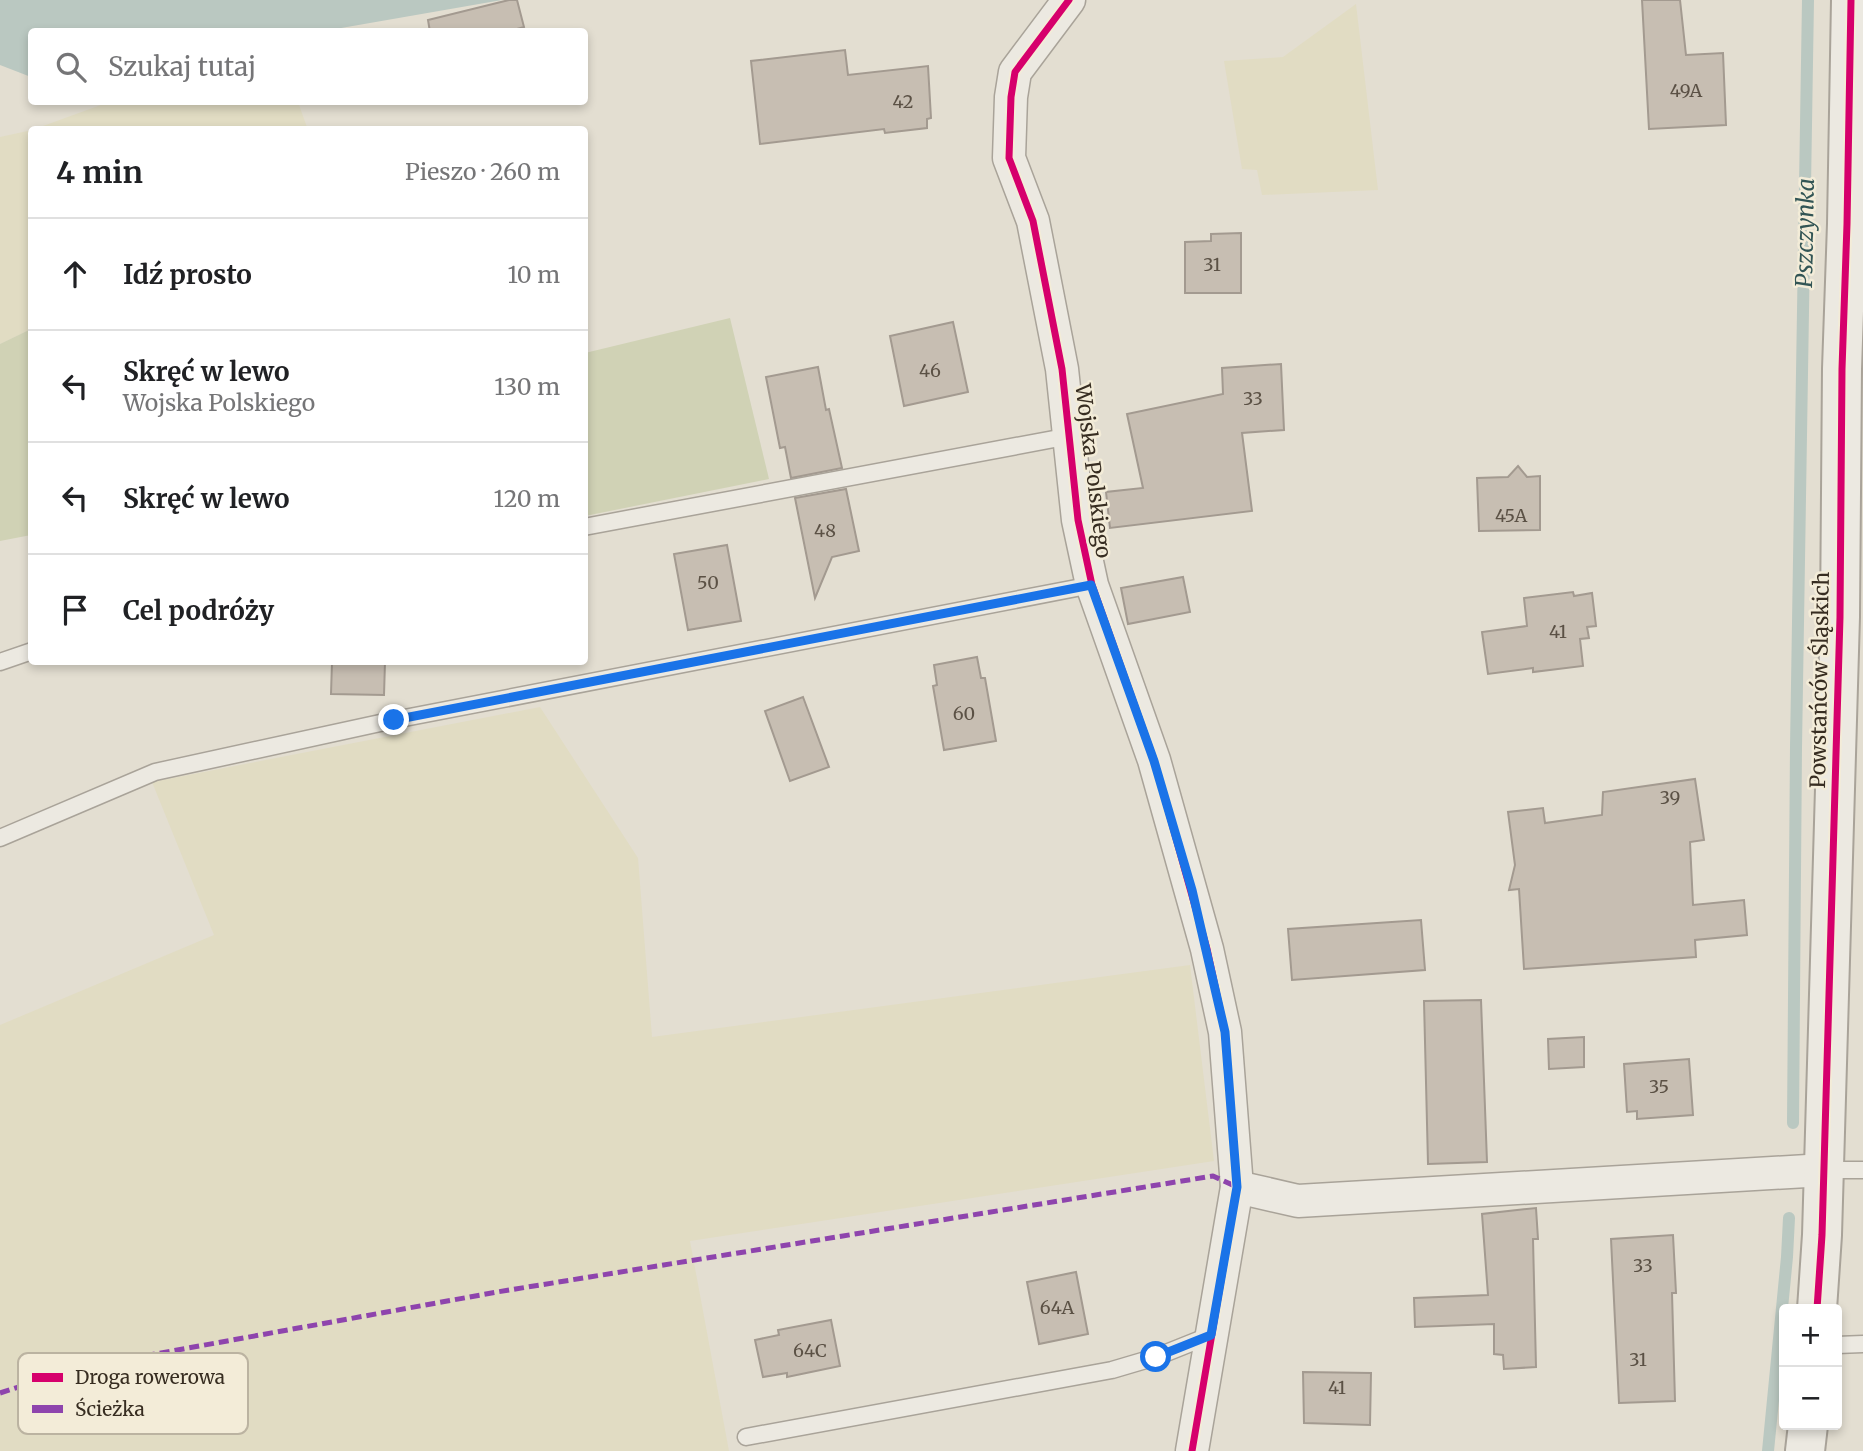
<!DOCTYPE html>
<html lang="pl">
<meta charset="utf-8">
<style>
body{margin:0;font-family:Merriweather,serif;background:#f6f6f6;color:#202124}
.controls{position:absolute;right:21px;bottom:21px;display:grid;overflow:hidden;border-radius:7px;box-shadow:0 4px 10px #0003}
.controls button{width:63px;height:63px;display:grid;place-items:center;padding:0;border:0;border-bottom:2px solid #e0e0e0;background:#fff;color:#202124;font:35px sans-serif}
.stop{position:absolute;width:21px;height:21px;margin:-16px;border:5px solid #1a73e8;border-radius:50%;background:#fff}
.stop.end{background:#1a73e8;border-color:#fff;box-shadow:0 2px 7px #0008}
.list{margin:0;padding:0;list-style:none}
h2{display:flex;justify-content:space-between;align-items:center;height:91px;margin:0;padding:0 28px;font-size:30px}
h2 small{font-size:23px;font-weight:400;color:#757577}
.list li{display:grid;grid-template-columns:46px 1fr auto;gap:21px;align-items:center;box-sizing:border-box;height:112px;padding:0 28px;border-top:2px solid #e0e0e0}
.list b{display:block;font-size:26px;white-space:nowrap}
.list p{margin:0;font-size:23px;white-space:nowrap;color:#757577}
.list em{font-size:23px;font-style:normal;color:#757577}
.icon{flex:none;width:38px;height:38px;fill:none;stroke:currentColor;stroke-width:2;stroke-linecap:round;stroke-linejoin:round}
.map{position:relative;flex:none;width:1863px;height:1451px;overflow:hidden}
.search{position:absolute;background:#fff;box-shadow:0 4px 10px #0003;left:28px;top:28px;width:560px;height:77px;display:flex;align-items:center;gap:18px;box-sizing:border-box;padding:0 24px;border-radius:7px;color:#757577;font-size:26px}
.panel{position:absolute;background:#fff;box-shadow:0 4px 10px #0003;left:28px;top:126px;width:560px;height:539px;border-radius:7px}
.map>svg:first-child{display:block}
.farmland{fill:#e1dcc3}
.green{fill:#d0d2b5}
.water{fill:#bac8c1}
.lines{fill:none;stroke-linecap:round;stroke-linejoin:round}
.stream{stroke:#bac8c1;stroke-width:12}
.building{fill:#c7beb2;stroke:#a39a90;stroke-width:2}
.service-casing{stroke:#a9a399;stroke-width:19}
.minor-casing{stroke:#a9a399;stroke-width:35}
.tertiary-casing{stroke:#a9a399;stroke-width:42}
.service{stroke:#ece9e1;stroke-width:16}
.minor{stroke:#ece9e1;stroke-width:32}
.tertiary{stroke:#ece9e1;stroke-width:38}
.quiet{stroke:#8e44ad;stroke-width:5;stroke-dasharray:10 5;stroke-linecap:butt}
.cycleway-casing{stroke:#f3ecd8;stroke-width:11}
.cycleway{stroke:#d6006c;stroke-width:7}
.route{stroke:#1a73e8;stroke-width:9}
.labels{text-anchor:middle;stroke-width:5;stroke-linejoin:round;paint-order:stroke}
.number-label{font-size:18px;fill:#5b5145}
.street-label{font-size:21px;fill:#372d21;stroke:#f3ecd8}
.water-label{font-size:23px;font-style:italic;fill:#325555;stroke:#f3ecd8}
.key{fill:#f3ecd8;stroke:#bbb3a1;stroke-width:2}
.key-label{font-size:19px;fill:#372d21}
</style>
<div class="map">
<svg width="1863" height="1451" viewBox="0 0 1863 1451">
<rect width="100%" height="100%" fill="#e3ded1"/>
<g class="farmland">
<path d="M 1356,4 L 1378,190 L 1262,195 L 1257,170 L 1242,169 L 1224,61 L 1283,57 Z"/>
<path d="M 109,102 L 298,102 L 308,130 L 32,130 Z"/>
<path d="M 32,130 L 31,329 L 0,344 L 0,137 Z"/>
<path d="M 540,707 L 638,858 L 652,1037 L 1190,965 L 1214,1161 L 690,1241 L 729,1451 L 0,1451 L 0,1025 L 214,935 L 152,782 Z"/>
</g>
<g class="green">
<path d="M 730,318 L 769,479 L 585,516 L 585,353 Z"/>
<path d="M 31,329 L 31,535 L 0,541 L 0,344 Z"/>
</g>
<path class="water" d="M 0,0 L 502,0 L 324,31 L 32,32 L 31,77 L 0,65 Z"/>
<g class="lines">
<g class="stream">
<path d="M 1793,1123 L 1796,747 L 1808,0"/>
<path d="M 1768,1451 L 1787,1257 L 1789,1218"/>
</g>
</g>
<g class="building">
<path d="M 509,0 L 517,0 L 524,27 L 506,32 L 430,32 L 428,20 Z"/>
<path d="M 1642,0 L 1680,0 L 1686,55 L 1723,53 L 1726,125 L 1649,129 Z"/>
<path d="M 845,50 L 848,75 L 928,66 L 931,118 L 927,119 L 927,128 L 885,133 L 884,129 L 760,144 L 751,61 Z"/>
<path d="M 1241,233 L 1241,293 L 1185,293 L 1185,242 L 1211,241 L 1211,234 Z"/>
<path d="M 953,322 L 968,392 L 904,406 L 890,336 Z"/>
<path d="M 1281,364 L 1284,430 L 1242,433 L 1252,511 L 1110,528 L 1106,492 L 1143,488 L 1127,414 L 1223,394 L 1222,368 Z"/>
<path d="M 818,367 L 826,410 L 829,409 L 842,468 L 791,478 L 785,447 L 780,448 L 766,377 Z"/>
<path d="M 1518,466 L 1527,477 L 1540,476 L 1540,530 L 1479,531 L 1477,478 L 1508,477 Z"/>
<path d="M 846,489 L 859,551 L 832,557 L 815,598 L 795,498 Z"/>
<path d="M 727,545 L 741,621 L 688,630 L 674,554 Z"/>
<path d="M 1183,577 L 1190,612 L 1128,624 L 1121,588 Z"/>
<path d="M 1573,592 L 1574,596 L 1592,593 L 1596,626 L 1587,627 L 1589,638 L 1580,639 L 1583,666 L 1533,672 L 1533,668 L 1488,674 L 1482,632 L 1527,626 L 1524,598 Z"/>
<path d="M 977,657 L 981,678 L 985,678 L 996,741 L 944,750 L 933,686 L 937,685 L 934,665 Z"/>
<path d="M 332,662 L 385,662 L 384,695 L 331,694 Z"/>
<path d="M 803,697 L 829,767 L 790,781 L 765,711 Z"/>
<path d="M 1695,779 L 1704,840 L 1690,842 L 1693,905 L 1744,900 L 1747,935 L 1695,940 L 1696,957 L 1524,969 L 1519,889 L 1509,890 L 1515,865 L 1508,812 L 1543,808 L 1545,823 L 1602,815 L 1603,792 Z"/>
<path d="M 1421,920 L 1425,970 L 1292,980 L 1288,929 Z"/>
<path d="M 1481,1000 L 1487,1162 L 1428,1164 L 1424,1001 Z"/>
<path d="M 1584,1037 L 1584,1067 L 1549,1069 L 1548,1039 Z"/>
<path d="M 1689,1059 L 1693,1115 L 1637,1119 L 1637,1111 L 1627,1112 L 1624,1064 Z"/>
<path d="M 1536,1208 L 1538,1239 L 1533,1239 L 1536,1367 L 1504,1369 L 1503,1355 L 1494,1354 L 1494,1324 L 1415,1327 L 1414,1298 L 1488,1295 L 1482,1214 Z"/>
<path d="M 1673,1235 L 1676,1293 L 1672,1293 L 1675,1401 L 1619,1403 L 1611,1239 Z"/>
<path d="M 1076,1272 L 1088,1334 L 1039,1344 L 1027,1282 Z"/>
<path d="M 831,1320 L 840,1366 L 787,1377 L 787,1373 L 763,1377 L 755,1340 L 779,1335 L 778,1330 Z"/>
<path d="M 1303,1372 L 1371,1373 L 1370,1425 L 1304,1423 Z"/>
</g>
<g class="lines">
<g class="service-casing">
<g id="service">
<path d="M 584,527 L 1070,436"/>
<path d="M 0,662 L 32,651"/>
<path d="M 0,838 L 155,772 L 394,720 L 1092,585"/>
<path d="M 1824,1170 L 1863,1170"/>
<path d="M 1837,1345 L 1863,1344"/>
<path d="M 746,1437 L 1112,1370 L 1156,1357 L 1211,1335"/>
</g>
</g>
<g class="minor-casing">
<g id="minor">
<path d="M 1069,0 L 1015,72 L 1011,97 L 1009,158 L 1033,221 L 1062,369 L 1078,520 L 1092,585 L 1154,760 L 1207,949 L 1225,1032 L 1237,1187 L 1192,1451"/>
<path d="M 1237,1187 L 1298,1201 L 1824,1170"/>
</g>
</g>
<g class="tertiary-casing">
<g id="tertiary">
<path d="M 1817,1309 L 1822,1235 L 1840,617 L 1842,369 L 1847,224 L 1851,0"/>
<path d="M 1805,1451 L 1808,1425"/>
</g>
</g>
<use href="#service" class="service"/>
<use href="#minor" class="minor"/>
<use href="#tertiary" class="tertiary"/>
<path class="quiet" d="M 0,1393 L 78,1368 L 497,1292 L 1213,1176 L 1237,1187"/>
<g class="cycleway-casing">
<g id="cycleway">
<path d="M 1069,0 L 1015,72 L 1011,97 L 1009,158 L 1033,221 L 1062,369 L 1078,520 L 1092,585 L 1154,760 L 1207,949 L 1225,1032 L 1237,1187 L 1192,1451"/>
<path d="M 1817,1309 L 1822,1235 L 1840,617 L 1842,369 L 1847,224 L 1851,0"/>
</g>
</g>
<use href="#cycleway" class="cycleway"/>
</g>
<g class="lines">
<path class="route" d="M 394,720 L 1091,585 L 1154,761 L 1192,890 L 1225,1032 L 1237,1187 L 1211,1335 L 1156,1357"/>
</g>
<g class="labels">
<g class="number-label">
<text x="1686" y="97">49A</text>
<text x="903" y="108">42</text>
<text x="1212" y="271">31</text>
<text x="930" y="377">46</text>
<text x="1253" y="405">33</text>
<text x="1511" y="522">45A</text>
<text x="825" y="537">48</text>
<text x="708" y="589">50</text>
<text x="1558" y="638">41</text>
<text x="964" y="720">60</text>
<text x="1670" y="804">39</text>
<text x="1659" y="1093">35</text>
<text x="1643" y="1272">33</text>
<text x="1057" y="1314">64A</text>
<text x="810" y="1357">64C</text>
<text x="1638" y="1366">31</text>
<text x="1337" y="1394">41</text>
</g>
<g class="street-label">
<text transform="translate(1093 471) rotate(83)" y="7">Wojska Polskiego</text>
<text transform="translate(1820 680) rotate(-89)" y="7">Powstańców Śląskich</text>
</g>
<g class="water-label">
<text transform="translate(1805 233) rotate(-89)" y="8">Pszczynka</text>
</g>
</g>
<rect x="18" y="1353" width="230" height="81" rx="10" class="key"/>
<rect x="32" y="1373" width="31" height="9" fill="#d6006c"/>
<rect x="32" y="1405" width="31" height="8" fill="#8e44ad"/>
<g class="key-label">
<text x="75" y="1384">Droga rowerowa</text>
<text x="75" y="1416">Ścieżka</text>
</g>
</svg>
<div class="controls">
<button>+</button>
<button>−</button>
</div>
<div class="stop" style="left:1156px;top:1357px"></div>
<div class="stop end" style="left:394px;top:720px"></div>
<div class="search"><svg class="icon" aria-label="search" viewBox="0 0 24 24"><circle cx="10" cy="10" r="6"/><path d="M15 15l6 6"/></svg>Szukaj tutaj</div>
<section class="panel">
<h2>4 min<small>Pieszo · 260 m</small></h2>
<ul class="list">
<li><svg class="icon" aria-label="ahead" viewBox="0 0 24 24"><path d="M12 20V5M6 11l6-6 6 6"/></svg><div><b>Idź prosto</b></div><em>10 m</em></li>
<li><svg class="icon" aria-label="left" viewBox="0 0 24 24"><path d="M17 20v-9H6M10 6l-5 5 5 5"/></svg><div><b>Skręć w lewo</b><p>Wojska Polskiego</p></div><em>130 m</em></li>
<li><svg class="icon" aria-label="left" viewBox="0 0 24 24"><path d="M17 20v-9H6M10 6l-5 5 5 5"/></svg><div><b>Skręć w lewo</b></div><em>120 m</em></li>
<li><svg class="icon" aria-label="arrive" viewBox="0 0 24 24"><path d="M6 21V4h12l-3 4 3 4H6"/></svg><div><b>Cel podróży</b></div></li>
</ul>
</section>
</div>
